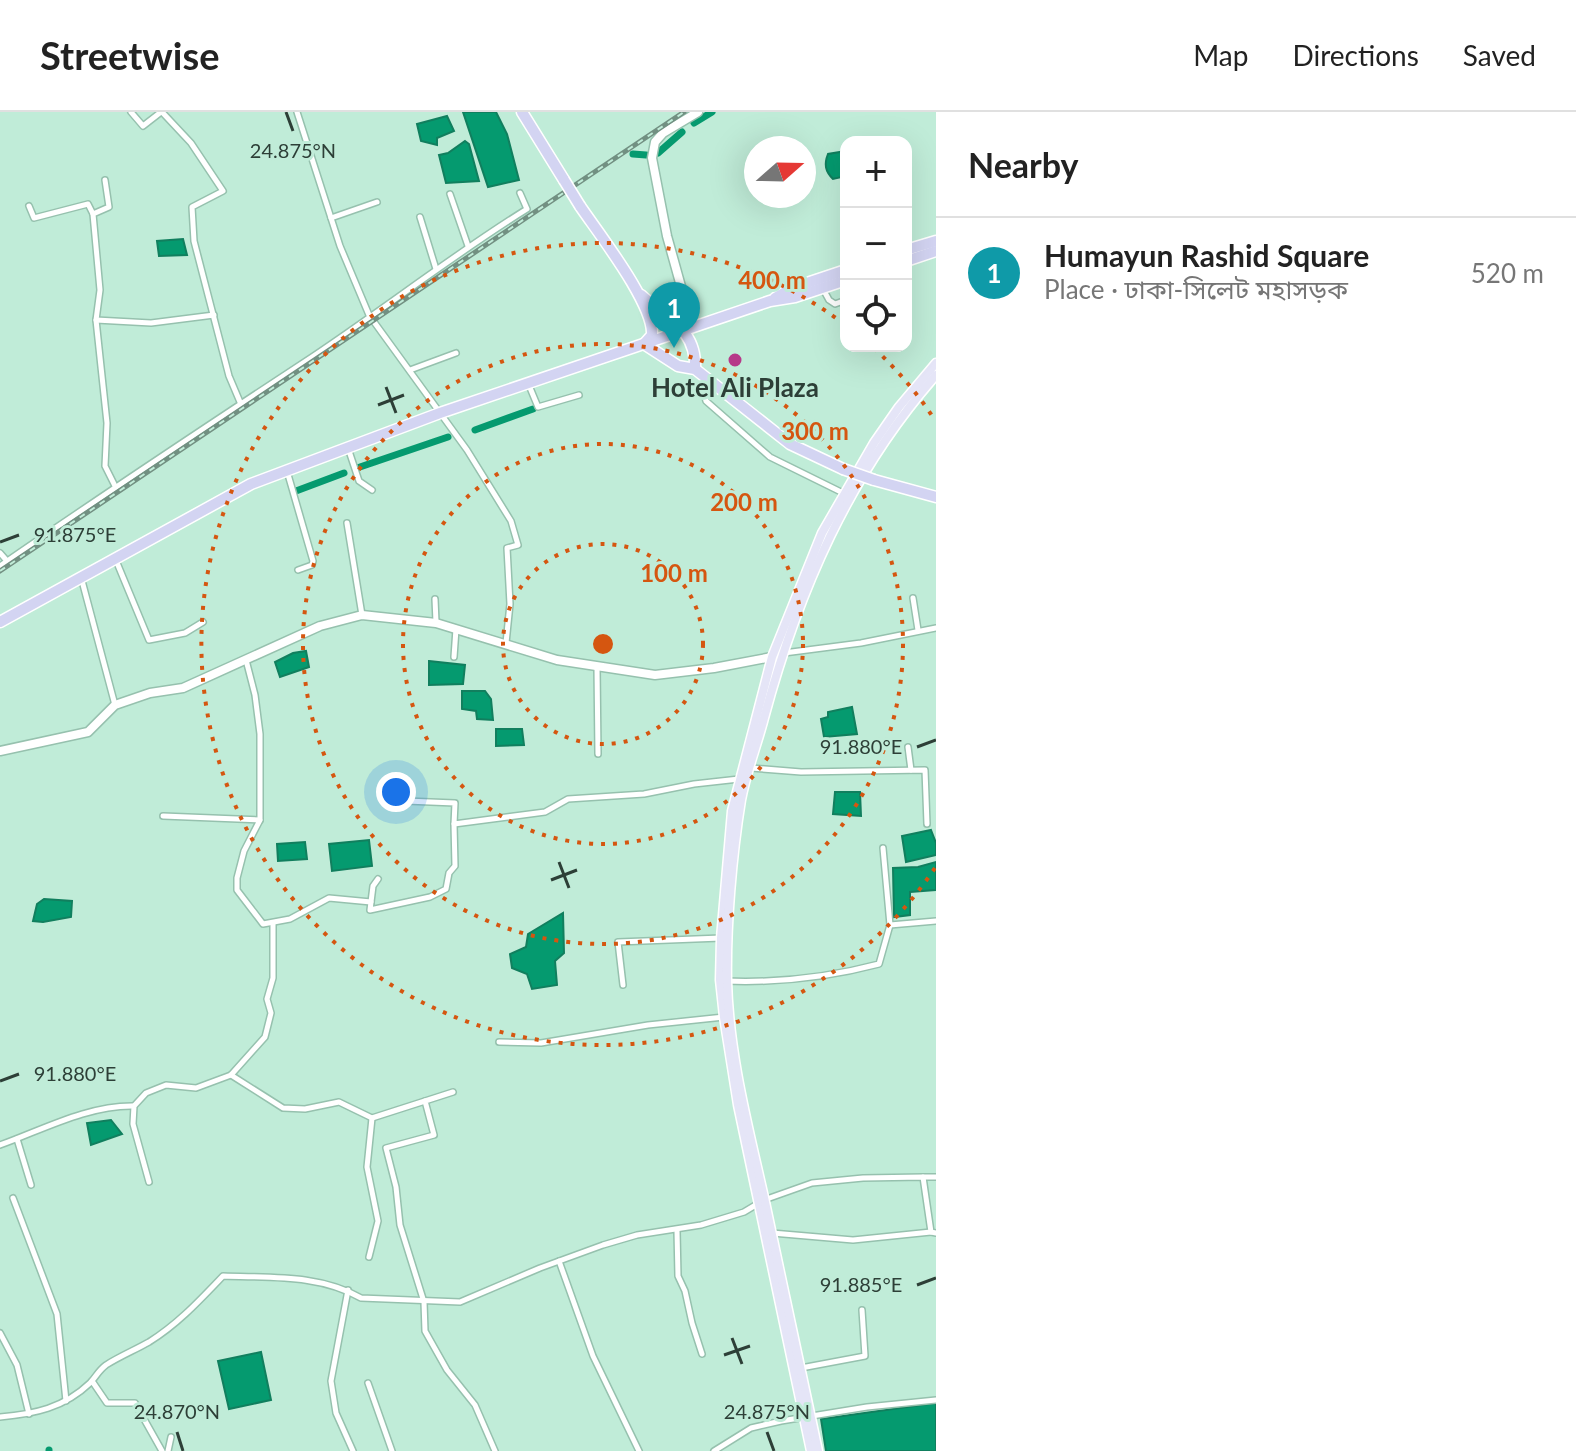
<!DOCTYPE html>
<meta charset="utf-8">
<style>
body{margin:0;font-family:Lato,"Noto Sans Bengali",sans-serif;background:#f6f6f6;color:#222}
.controls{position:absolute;right:24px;top:24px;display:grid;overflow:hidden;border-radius:16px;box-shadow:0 8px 32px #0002}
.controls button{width:72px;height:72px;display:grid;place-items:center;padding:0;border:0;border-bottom:2px solid #e0e0e0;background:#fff;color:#222;font:40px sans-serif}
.compass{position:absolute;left:744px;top:24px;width:72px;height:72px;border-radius:50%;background:#fff;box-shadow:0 8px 32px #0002;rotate:70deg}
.you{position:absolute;left:396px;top:680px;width:28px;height:28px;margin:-20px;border:6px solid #fff;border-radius:50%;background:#1a73e8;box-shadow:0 0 0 12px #1a73e833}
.badge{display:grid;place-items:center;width:52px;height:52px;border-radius:50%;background:#b63989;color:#fff;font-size:26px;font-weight:700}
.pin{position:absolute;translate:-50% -66px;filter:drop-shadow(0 2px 4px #0008)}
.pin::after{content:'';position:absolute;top:42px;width:28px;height:24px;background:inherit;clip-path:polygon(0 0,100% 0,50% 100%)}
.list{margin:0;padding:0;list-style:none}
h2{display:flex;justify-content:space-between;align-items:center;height:104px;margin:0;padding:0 32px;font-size:34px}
h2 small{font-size:26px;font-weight:400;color:#767676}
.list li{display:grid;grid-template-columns:52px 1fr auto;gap:24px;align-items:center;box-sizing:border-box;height:112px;padding:0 32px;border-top:2px solid #e0e0e0}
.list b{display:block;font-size:30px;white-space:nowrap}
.list p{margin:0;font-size:26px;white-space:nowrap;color:#767676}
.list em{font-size:26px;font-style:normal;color:#767676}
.icon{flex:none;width:44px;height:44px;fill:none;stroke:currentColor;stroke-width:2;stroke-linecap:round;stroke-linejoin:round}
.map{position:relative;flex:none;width:936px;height:1339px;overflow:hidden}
header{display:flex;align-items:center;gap:48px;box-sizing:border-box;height:112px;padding:0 40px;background:#fff;border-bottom:2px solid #e0e0e0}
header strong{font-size:38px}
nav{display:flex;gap:44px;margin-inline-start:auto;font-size:28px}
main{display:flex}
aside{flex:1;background:#fff}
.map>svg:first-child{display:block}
.water{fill:#059a6f;stroke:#117f5e;stroke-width:2}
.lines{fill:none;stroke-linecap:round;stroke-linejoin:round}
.canal{stroke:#059a6f;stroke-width:7}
.street-casing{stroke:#96c1ae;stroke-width:8}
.secondary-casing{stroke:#96c1ae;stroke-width:11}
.primary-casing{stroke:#fff;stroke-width:11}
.highway-casing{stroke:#fff;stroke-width:13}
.street{stroke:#fff;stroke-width:5}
.secondary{stroke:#fff;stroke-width:8}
.primary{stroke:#e5e5f7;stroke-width:8}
.highway{stroke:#d3d4f2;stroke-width:10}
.rail-casing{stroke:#729082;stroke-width:5}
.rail{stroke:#c0ecd8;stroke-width:2;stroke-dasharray:6;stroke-linecap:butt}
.highway-bridge-casing{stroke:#fff;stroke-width:13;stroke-linecap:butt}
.highway-bridge{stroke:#d3d4f2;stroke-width:10}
.ticks{fill:none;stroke:#2d3f37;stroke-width:3}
.ring{fill:none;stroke:#d55610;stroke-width:4;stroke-dasharray:4 8}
.poi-dot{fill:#b63989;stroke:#c0ecd8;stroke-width:3}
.labels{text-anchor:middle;stroke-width:6;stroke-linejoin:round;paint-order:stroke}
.poi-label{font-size:26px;font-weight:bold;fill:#2d3f37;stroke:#c0ecd8}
.ticks-label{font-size:20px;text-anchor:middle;fill:#2d3f37;stroke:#c0ecd8;stroke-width:6;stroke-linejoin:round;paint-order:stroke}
.centre{fill:#d55610;stroke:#c0ecd8;stroke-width:4}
.ring-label{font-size:24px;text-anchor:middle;font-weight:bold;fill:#d55610;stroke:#c0ecd8;stroke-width:6;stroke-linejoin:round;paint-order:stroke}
</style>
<header>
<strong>Streetwise</strong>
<nav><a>Map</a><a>Directions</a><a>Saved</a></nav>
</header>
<main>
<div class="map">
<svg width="936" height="1339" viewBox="0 0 936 1339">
<rect width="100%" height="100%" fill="#c0ecd8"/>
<g class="water">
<path d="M 463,0 L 496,0 L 507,22 L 519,68 L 488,75 Z"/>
<path d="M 447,4 L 454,19 L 437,26 L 437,33 L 421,29 L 417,12 Z"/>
<path d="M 465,29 L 469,32 L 479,69 L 446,71 L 439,43 L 448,41 Z"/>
<path d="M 846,39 L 846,64 L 833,67 C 825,59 824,52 828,42 Z"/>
<path d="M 183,127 L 187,143 L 159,144 L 157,129 Z"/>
<path d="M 306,539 L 309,555 L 280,565 L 275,550 L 293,541 Z"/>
<path d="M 429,549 L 465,553 L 463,572 L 429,573 Z"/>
<path d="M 462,579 L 485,579 L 491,587 L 493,608 L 477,607 L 476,599 L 462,597 Z"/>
<path d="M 852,595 L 857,622 L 824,625 L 821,607 L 828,605 L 828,600 Z"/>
<path d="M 496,617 L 522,617 L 524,633 L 496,634 Z"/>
<path d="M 835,680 L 860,680 L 861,704 L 833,702 Z"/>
<path d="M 931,718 L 936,731 L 936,743 L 906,750 L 902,724 Z"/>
<path d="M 369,728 L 372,754 L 332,759 L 329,732 Z"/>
<path d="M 305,730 L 307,747 L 278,749 L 277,732 Z"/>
<path d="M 936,750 L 936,778 L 910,780 L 910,803 L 894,805 L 893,756 L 918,755 Z"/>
<path d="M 44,787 L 72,789 L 71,805 L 43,810 L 33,809 L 37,792 Z"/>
<path d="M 563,801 L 564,841 L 555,849 L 557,873 L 532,877 L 527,862 L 512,856 L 510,842 L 526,835 L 528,822 Z"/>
<path d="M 111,1008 L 122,1022 L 91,1033 L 87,1011 Z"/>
<path d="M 261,1240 L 271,1288 L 229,1297 L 218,1249 Z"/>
<path d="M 936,1291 L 936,1339 L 826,1339 L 821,1307 Z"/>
</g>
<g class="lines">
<g class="canal">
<path d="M 694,11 L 712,0"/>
<path d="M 658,41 L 682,20"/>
<path d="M 633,42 L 646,43"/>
<path d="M 475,318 L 533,297"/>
<path d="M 357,356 L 448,325"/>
<path d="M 296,379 L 344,361"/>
<path d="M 49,1338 L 49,1339"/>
</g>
<g class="street-casing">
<g id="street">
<path d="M 131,0 L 143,14 L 161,0"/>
<path d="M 162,0 L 191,31 L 223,79 L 192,95 L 194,129 L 229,264 L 240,290"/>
<path d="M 297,0 L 340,134 L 369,203 L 467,338 L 511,409 L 518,433 L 507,436 L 510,492 L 506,531"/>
<path d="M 105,68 L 109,95 L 93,102 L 100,178 L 96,208 L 107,311 L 105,354 L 115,374"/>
<path d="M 450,82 L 468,134"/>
<path d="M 29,94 L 34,106 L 88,92 L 93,102"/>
<path d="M 420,105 L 436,157"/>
<path d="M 331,106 L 377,90"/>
<path d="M 823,177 L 829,188 L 835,192 L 846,188"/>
<path d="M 906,190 L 906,191"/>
<path d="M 96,208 L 151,211 L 214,203"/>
<path d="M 410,258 L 456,241"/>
<path d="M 705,267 L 703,278 L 706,289 L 770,345 L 843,381"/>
<path d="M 528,271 L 538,295 L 579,283"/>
<path d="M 348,336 L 359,369 L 372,378"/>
<path d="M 287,359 L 313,449 L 312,453 L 298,458"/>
<path d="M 347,411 L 362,503"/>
<path d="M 0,441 L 7,449"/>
<path d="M 115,446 L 149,528 L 185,521 L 203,510"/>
<path d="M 0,454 C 103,383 207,314 312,245 C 384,197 453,143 527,97 L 520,81"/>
<path d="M 81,465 L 115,593"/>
<path d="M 913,486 L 918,518"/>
<path d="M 435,487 L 436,510"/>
<path d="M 784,541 L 861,531 L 936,516"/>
<path d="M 454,545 L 456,517"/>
<path d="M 246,548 L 255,583 L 260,622 L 260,708 L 244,739 L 237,766 L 237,778 L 263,812 L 290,807 L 329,786 L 371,790"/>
<path d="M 597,555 L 598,642"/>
<path d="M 908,635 L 911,658"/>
<path d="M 751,656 L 801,660 L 925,658 L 927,712"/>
<path d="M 406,689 L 455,691 L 454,712 L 545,700 L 568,687 L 644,682 L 694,672 L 739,667"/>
<path d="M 163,704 L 260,708"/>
<path d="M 378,767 L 373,774 L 370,798 L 430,785 L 446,777 L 449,761 L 455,754 L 454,712"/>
<path d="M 890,813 L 936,809"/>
<path d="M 725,869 C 777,871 830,865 879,852 L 890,813 L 883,736"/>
<path d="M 623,873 L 618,830 L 721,826"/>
<path d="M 499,930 L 541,931 L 648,913 L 724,905"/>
<path d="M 231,963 L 283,996 L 305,997 L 339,990 L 372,1006 L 425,989"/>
<path d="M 453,980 L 425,989 L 434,1023 L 386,1036 L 396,1075 L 400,1113 L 424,1190 L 425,1219 L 447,1258 L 475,1293 L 495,1339"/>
<path d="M 17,1027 L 31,1073"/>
<path d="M 0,1033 C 42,1018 88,993 134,994"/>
<path d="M 923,1065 L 936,1065"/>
<path d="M 149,1070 L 133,1012 L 134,994 L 146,981 L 166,973 L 196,976 L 231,963 L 265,925 L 271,901 L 267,887 L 273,866 L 273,811"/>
<path d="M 13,1086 L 57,1202 L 66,1289"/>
<path d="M 677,1119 L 678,1164 L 685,1179 L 692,1211 L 702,1242"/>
<path d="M 772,1121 L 853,1128 L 931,1120"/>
<path d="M 369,1145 L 378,1109 L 367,1055 L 372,1006"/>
<path d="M 559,1149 L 593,1244 L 639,1339"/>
<path d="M 348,1178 L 331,1269 L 336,1301 L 353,1339"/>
<path d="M 0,1221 L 17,1253 L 29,1302"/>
<path d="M 801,1256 L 865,1244 L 862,1198"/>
<path d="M 92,1269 L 107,1291 L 135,1291 L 162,1339"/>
<path d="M 368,1271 L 392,1339"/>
<path d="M 0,1305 C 34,1302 64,1296 90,1271 C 96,1265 98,1259 106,1253 C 120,1244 135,1238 149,1230 C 178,1212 200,1188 223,1164 C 270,1166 319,1162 361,1186 L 460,1190 L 540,1156 L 603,1133 L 637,1123 L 701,1113 L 744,1100 L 764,1088 L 812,1071 L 863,1066 L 923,1065 L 931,1120 L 936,1121"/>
<path d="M 168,1339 L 171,1325"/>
<path d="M 714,1339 L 751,1316 L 781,1309 L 867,1295 L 936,1288"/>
</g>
</g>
<g class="secondary-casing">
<g id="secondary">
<path d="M 692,214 L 667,124 L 652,46 L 655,30 L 663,21 L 698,0"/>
<path d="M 0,639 L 88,620 L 115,593 L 150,581 L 183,576 L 320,514 L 362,503 L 436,511 L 557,548 L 655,563 L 714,556 L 772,545"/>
</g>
</g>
<g class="primary-casing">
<g id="primary">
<path d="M 811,1339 L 738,993 L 724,905 L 720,868 L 721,826 L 732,699 L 772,545 L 822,421 L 874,331 L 899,295 L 936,251"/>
<path d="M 818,1339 C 801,1256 782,1173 765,1090 C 749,1018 729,944 727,869 C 726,814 732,743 741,688 C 746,661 757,633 764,606 C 798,480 849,362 936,263"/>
</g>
</g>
<g class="highway-casing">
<g id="highway">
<path d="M 522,0 L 564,68"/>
<path d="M 580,94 C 599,122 654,192 652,223 L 644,232 L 678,254 L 695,257 L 790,332 L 843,357"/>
<path d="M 906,138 L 936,129"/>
<path d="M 906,149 L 936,139"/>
<path d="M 641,183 C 667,207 697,217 695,257"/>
<path d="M 775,186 L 792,176 L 846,158"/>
<path d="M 874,368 L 936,385"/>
<path d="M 0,510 L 251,372 L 440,301 L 770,189 L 795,185 L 846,168"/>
</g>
</g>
<use href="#street" class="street"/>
<use href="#secondary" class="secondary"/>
<use href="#primary" class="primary"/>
<use href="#highway" class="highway"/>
<g class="rail-casing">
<path id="rail" d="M 0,459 L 684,0"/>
</g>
<use href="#rail" class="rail"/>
<g class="highway-bridge-casing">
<g id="highway-bridge">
<path d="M 564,68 L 580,94"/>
<path d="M 843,357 L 874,368"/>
</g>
</g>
<use href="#highway-bridge" class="highway-bridge"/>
</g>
<path class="ticks" d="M 286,0 L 293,19M 386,275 L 396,301M 378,293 L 404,283M 0,430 L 19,423M 917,635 L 936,628M 559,750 L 569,776M 551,768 L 577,758M 0,969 L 19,962M 917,1173 L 936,1166M 732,1226 L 742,1252M 724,1243 L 750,1234M 177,1320 L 183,1339M 767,1320 L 774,1339"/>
<g class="ring">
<circle cx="603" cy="532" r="100"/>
<circle cx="603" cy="532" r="200"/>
<circle cx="603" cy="532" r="300"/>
<path d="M935 756A401 401 0 1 1 844 212M874 236A401 401 0 0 1 935 308"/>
</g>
<circle class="poi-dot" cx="735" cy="248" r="8"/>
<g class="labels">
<g class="poi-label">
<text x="735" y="285">Hotel Ali Plaza</text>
</g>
</g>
<g class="ticks-label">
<text x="293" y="46">24.875°N</text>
<text x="75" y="430">91.875°E</text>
<text x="861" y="642">91.880°E</text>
<text x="75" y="969">91.880°E</text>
<text x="861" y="1180">91.885°E</text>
<text x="177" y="1307">24.870°N</text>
<text x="767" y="1307">24.875°N</text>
</g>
<circle cx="603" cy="532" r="12" class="centre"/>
<g class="ring-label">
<text x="772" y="177">400 m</text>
<text x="815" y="328">300 m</text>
<text x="744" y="399">200 m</text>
<text x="674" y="470">100 m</text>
</g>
</svg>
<div class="controls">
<button>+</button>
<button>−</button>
<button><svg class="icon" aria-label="locate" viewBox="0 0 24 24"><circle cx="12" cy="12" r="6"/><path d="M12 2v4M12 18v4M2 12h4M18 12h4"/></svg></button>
</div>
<svg class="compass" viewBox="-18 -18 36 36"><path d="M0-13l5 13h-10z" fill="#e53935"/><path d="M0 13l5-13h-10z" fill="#767676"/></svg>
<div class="you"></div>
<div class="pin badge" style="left:674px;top:236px;background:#0f9aa8">1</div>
</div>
<aside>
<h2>Nearby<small></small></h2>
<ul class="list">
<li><span class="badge" style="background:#0f9aa8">1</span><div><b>Humayun Rashid Square</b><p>Place · ঢাকা-সিলেট মহাসড়ক</p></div><em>520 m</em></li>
</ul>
</aside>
</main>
